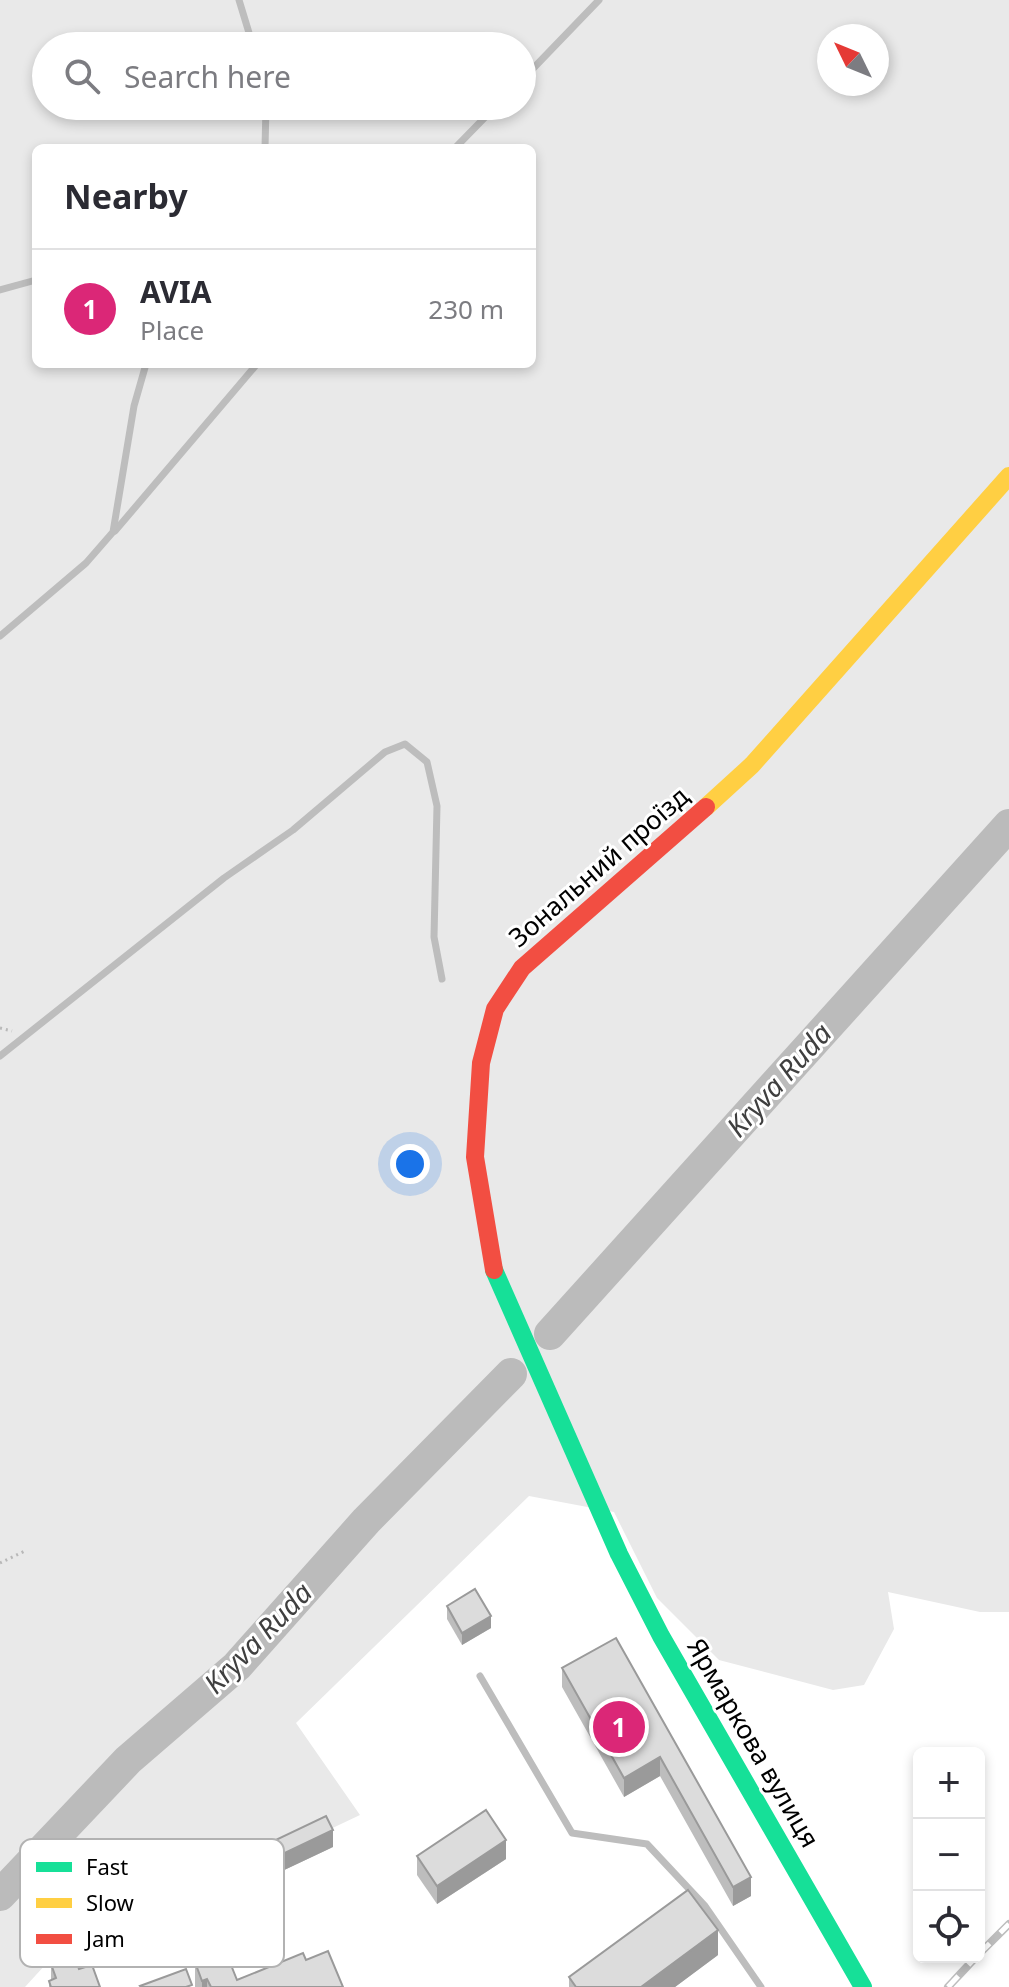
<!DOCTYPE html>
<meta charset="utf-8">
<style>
body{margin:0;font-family:"Noto Sans",sans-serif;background:#f7f7f7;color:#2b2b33}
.controls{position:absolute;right:24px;bottom:24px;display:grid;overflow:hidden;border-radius:12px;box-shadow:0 4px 12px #0003}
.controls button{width:72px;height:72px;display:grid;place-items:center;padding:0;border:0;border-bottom:2px solid #e1e1e2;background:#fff;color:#2b2b33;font:40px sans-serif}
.compass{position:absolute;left:817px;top:24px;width:72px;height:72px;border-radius:50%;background:#fff;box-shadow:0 4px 12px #0003;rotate:313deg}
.you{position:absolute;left:410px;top:1164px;width:28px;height:28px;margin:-20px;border:6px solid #fff;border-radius:50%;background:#1a73e8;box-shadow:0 0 0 12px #1a73e833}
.badge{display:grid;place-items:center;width:52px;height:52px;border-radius:50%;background:#db2777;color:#fff;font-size:26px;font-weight:700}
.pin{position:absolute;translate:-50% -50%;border:4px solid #fff;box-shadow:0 2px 8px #0006}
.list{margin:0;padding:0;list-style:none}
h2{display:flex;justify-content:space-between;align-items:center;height:104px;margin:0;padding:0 32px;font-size:34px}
h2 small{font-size:26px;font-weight:400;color:#7c7c81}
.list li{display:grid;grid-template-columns:52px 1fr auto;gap:24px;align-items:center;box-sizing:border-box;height:120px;padding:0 32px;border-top:2px solid #e1e1e2}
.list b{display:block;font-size:30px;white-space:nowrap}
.list p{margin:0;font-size:26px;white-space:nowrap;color:#7c7c81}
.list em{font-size:26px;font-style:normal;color:#7c7c81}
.icon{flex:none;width:44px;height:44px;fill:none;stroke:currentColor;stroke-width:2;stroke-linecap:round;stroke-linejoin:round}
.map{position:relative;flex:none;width:1009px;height:1987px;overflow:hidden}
.search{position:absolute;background:#fff;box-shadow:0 4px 12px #0003;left:32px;top:32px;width:504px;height:88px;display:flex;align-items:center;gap:20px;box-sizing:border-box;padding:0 28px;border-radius:44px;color:#7c7c81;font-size:30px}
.panel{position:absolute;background:#fff;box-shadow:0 4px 12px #0003;left:32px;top:144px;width:504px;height:224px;border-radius:12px}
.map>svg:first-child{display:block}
.green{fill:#e9e9e9;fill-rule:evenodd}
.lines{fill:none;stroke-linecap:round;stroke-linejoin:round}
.river{stroke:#bbb;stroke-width:32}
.path{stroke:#b8b8b8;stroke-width:3;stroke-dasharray:2 4;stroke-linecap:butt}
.lane{stroke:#bdbdbd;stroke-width:7}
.fast{stroke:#16e098;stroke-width:18}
.slow{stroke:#ffcf43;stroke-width:18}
.jam{stroke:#f24e42;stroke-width:18}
.rail-casing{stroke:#bdbdbd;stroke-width:8}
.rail{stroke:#fff;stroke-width:5;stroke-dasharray:15;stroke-linecap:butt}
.wall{fill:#bdbdbd}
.shaded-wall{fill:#9a9a9a}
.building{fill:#dcdcdc;stroke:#9a9a9a;stroke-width:2}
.labels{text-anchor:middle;stroke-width:6;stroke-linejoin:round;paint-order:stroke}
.street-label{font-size:26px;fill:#000;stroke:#fff}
.water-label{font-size:28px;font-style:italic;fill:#3f3f3f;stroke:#fff}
.key{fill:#fff;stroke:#b2b2b2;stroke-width:2}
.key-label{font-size:22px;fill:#000}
</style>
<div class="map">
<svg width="1009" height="1987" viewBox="0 0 1009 1987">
<rect width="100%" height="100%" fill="#fff"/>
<path class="green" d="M 0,0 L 1009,0 L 1009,1612 L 980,1612 L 888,1592 L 894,1629 L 864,1685 L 833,1690 L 719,1660 L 657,1598 L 614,1512 L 529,1496 L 296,1723 L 360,1815 L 46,1964 L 25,1987 L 0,1987 ZM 829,36 L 877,36 L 877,84 L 829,84 ZM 46,46 L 522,46 L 522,106 L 46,106 ZM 36,148 L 532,148 L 532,364 L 36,364 Z"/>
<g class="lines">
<g class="river">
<path d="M 550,1334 L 1009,825"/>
<path d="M 0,1895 L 128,1760 L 237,1666 L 366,1521 L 511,1374"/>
</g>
<g class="path">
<path d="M 0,1028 L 12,1031"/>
<path d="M 0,1563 L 27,1550"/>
</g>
<g class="lane">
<path d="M 239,0 L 253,46"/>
<path d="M 522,80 L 599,0"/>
<path d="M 265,148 L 266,106"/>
<path d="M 455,148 L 496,106"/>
<path d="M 0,290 L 36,280"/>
<path d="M 115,531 L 257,364"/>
<path d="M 0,636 L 86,563 L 113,532 L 134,406 L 146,364"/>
<path d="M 0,1056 L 224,878 L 293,830 L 385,752 L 405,744 L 427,762 L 437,806 L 434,937 L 442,979"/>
<path d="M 480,1676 L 572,1833 L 647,1844 L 705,1906 L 761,1987"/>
</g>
<path class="fast" d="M 494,1270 L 619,1554 L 661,1636 L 863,1987"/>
<path class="slow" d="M 706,807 L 752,765 L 1009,476"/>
<path class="jam" d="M 494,1270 L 475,1157 L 481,1063 L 495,1009 L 522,968 L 706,807"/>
<g class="rail-casing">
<g id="rail">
<path d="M 979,1954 L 1009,1924"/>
<path d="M 948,1987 L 976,1957"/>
</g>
</g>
<use href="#rail" class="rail"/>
</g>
<g class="wall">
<path d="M 447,1606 L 491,1628 L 462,1645 L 447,1619 Z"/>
<path d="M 616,1638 L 751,1896 L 733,1906 L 660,1776 L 624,1797 L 562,1687 L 562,1668 Z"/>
<path d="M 333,1847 L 214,1903 L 214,1917 L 182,1932 L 171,1907 L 171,1890 Z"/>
<path d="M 417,1856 L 506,1859 L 437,1904 L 417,1875 Z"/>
<path d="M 718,1955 L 675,1987 L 569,1987 L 569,1977 Z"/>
<path d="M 306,1960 L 343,1987 L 195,1987 L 195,1962 L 237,1980 Z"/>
<path d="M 51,1964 L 79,1969 L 100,1987 L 49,1987 L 49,1981 L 51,1980 Z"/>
</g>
<g class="shaded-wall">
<path d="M 491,1616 L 491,1628 L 462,1645 L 462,1633 Z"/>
<path d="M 660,1757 L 660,1776 L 624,1797 L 624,1778 Z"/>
<path d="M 333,1830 L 333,1847 L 214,1903 L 214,1917 L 182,1932 L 182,1915 L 209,1889 Z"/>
<path d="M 506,1840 L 506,1859 L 437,1904 L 437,1886 Z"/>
<path d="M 751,1877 L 751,1896 L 733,1906 L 733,1887 Z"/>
<path d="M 718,1930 L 718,1955 L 675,1987 L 641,1987 Z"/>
<path d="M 207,1979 L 207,1987 L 202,1987 L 202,1981 Z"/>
</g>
<g class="building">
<path d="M 475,1589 L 491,1616 L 462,1633 L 447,1606 Z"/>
<path d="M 616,1638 L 751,1877 L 733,1887 L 660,1757 L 624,1778 L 562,1668 Z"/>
<path d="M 486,1810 L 506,1840 L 437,1886 L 417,1856 Z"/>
<path d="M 326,1816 L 333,1830 L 209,1889 L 214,1900 L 182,1915 L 171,1890 Z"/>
<path d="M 688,1890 L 718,1930 L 641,1987 L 576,1987 L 569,1977 Z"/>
<path d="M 225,1950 L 237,1980 L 303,1953 L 306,1960 L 328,1951 L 343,1987 L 211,1987 L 207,1979 L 202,1981 L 195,1962 Z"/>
<path d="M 74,1955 L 79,1969 L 92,1965 L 100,1987 L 51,1987 L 49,1981 L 56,1978 L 51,1964 Z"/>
<path d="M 186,1969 L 192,1985 L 186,1987 L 141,1987 L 140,1986 Z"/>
</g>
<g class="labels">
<g class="street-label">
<text transform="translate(599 867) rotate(-41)" y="9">Зональний проїзд</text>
<text transform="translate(753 1743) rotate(60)" y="9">Ярмаркова вулиця</text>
</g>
<g class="water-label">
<text transform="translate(779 1080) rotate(-48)" y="10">Kryva Ruda</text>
<text transform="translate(258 1638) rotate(-46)" y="10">Kryva Ruda</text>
</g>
</g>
<rect x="20" y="1839" width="264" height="128" rx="12" class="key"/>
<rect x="36" y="1862" width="36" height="10" fill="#16e098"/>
<rect x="36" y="1898" width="36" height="10" fill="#ffcf43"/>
<rect x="36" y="1934" width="36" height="10" fill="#f24e42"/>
<g class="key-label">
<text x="86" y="1875">Fast</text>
<text x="86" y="1911">Slow</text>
<text x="86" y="1947">Jam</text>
</g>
</svg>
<div class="controls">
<button>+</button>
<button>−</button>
<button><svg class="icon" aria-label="locate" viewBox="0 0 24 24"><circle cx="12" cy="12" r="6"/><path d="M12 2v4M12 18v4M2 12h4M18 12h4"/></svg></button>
</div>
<svg class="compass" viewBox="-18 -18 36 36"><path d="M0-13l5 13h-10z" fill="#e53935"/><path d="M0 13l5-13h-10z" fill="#7c7c81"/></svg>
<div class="you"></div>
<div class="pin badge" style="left:619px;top:1727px">1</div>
<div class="search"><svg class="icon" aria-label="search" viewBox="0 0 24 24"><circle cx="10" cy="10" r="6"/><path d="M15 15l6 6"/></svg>Search here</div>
<section class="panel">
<h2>Nearby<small></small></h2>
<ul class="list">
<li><span class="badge">1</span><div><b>AVIA</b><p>Place</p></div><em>230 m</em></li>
</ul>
</section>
</div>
